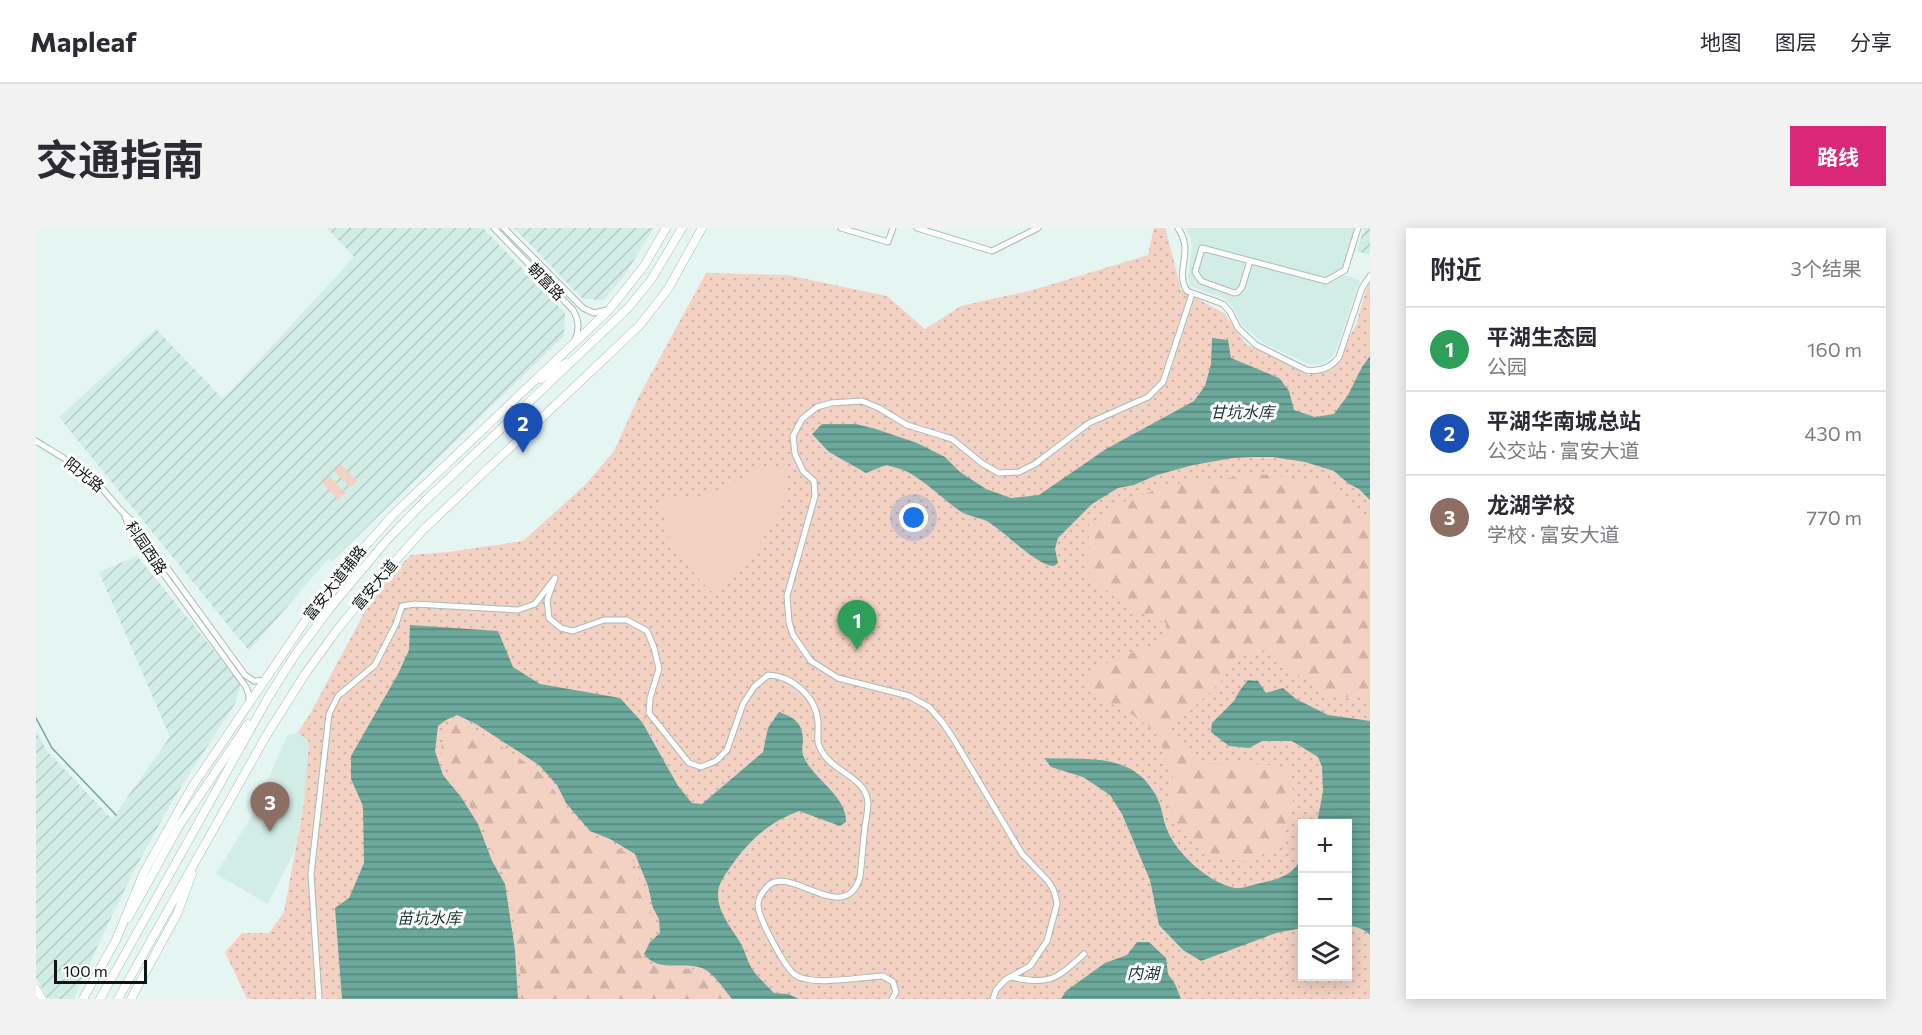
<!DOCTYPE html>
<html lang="zh">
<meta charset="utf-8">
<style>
body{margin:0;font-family:Commissioner,"Noto Sans SC",sans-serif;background:#f2f2f3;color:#2b2b33}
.controls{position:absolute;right:18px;bottom:18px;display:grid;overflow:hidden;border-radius:0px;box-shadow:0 3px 15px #0003}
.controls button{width:54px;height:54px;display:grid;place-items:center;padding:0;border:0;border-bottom:2px solid #e1e1e2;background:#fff;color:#2b2b33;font:30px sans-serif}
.scale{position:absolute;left:18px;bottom:15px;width:93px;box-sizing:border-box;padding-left:6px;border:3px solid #0f1513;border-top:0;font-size:16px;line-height:21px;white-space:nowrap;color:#0f1513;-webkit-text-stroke:4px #fff;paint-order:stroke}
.you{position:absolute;left:878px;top:290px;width:21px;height:21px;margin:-15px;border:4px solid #fff;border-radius:50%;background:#1a73e8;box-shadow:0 0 0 9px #1a73e833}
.badge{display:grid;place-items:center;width:39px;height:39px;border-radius:50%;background:#db2777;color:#fff;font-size:20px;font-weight:700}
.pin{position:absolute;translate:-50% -50px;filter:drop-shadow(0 2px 3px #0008)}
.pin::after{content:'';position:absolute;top:32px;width:21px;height:18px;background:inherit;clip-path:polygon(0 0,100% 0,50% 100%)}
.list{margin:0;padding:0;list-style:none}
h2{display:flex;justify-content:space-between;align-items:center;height:78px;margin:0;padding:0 24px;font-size:26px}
h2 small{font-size:20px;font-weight:400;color:#7c7c81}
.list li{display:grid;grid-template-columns:39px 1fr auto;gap:18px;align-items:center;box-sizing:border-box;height:84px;padding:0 24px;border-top:2px solid #e1e1e2}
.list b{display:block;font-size:22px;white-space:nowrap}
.list p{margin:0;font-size:20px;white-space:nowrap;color:#7c7c81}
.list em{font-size:20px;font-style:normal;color:#7c7c81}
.icon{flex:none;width:33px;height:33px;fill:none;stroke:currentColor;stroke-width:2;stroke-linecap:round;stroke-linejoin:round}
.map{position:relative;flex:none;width:1334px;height:771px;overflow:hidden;border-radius:0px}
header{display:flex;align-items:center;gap:36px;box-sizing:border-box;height:84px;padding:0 30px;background:#fff;border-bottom:2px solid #e1e1e2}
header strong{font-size:28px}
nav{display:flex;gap:33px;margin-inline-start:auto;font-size:21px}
.intro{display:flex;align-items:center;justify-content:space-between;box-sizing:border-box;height:144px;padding:0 36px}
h1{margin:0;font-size:42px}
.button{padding:15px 27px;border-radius:0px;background:#db2777;color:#fff;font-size:21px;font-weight:700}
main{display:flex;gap:36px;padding:0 36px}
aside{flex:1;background:#fff;border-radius:0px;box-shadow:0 3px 15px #0003}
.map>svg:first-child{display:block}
.built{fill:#d2ece6}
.industrial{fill:url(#industrial-furrows)}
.green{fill:url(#green-dots);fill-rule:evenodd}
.forest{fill:url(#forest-firs)}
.pitch{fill:#f3d2c3}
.water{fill:url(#water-rules)}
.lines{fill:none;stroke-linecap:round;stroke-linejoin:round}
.stream{stroke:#6ca89b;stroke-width:1.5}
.street-casing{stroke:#aabab6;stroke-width:7}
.secondary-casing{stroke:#aabab6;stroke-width:9}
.street{stroke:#fff;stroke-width:5}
.secondary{stroke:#fff;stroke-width:8}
.labels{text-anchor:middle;stroke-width:6;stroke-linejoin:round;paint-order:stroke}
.street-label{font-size:15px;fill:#0f1513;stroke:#fff}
.water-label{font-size:16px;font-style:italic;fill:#15342e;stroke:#fff}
</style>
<header>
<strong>Mapleaf</strong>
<nav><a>地图</a><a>图层</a><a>分享</a></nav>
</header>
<div class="intro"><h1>交通指南</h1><a class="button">路线</a></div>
<main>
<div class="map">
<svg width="1334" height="771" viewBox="0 0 1334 771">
<defs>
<pattern id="industrial-furrows" width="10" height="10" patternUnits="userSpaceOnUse" patternTransform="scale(1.5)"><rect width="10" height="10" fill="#d2ece6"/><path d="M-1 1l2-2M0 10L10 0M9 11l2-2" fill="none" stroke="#b3cac4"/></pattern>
<pattern id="green-dots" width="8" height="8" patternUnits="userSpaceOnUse" patternTransform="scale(1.5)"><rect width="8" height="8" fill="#f3d2c3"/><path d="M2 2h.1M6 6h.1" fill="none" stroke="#cfb3a7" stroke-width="1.8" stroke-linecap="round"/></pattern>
<pattern id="forest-firs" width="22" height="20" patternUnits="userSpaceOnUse" patternTransform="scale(1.5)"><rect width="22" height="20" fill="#f3d2c3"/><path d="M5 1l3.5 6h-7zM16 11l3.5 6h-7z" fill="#cfb3a7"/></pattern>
<pattern id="water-rules" width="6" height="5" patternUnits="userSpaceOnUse" patternTransform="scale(1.5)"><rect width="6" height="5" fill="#6ca89b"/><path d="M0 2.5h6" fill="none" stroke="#57887d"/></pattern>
</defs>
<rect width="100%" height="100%" fill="#e5f6f2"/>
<g class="built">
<path d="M 1149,0 L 1319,0 L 1305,46 L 1324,52 L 1300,122 L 1296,129 L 1286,136 L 1275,137 L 1229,116 L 1206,97 L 1198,81 L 1190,71 L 1155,59 L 1152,48 L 1156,20 L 1155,11 Z"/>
<path d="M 262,504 L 273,514 L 268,575 L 258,624 L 232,676 L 180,646 L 218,584 L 251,508 Z"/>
</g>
<g class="industrial">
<path d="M 291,0 L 447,0 L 529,85 L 528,108 L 296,333 L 293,330 L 213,423 L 23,189 L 120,101 L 187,171 L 318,29 Z"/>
<path d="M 478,0 L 618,0 L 590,45 L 568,72 L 547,71 Z"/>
<path d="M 1328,0 L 1334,0 L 1334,27 L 1321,23 Z"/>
<path d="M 101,328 L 205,455 L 200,474 L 138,570 L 101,637 L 68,704 L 38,771 L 12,771 L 0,750 L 0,503 L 12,524 L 76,591 L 134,509 L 63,344 Z"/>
</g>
<path class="green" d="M 1118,0 L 1129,0 L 1131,6 L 1145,62 L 1188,85 L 1210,116 L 1273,147 L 1296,141 L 1320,97 L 1330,62 L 1334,55 L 1334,771 L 211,771 L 189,724 L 206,705 L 233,705 L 248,684 L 268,575 L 273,514 L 262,504 L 274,486 L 342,359 L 375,327 L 412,324 L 487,313 L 550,256 L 578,223 L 603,168 L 670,45 L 751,47 L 851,68 L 889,101 L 925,78 L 997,62 L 1112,27 ZM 1266,596 L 1312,596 L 1312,748 L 1266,748 Z"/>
<g class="forest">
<path d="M 1224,246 L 1294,255 L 1334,301 L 1334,470 L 1296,468 L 1256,443 L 1230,422 L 1201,427 L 1184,455 L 1134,501 L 1166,535 L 1233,537 L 1253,542 L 1258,569 L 1245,616 L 1212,634 L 1178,628 L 1142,597 L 1133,579 L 1137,550 L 1121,505 L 1097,487 L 1054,465 L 1051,451 L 1063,438 L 1114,418 L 1131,403 L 1130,395 C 1094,381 1078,372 1052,345 L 1053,296 L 1085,275 L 1132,257 Z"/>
<path d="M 424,493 L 473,523 L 506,546 L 550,605 L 595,627 L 618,693 L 619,702 L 605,726 L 612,735 L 621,738 L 665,742 L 684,758 L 693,771 L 485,771 L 485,748 L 473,656 L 458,628 L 444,592 L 415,549 L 404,524 L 411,499 Z"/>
</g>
<g class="pitch">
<path d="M 305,236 L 321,253 L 314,260 L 298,243 Z"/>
<path d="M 726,239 L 752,239 L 750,267 L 739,291 L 709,340 L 679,367 L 662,350 L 634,316 L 624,268 C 631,269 640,271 647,271 C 676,269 702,253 726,239 Z"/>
<path d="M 293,248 L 310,265 L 302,272 L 286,255 Z"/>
</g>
<g class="water">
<path d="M 1176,110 L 1192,112 L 1195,130 L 1243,150 L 1253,163 L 1258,182 L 1279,189 L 1298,186 L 1312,167 L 1326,139 L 1334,128 L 1334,272 L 1323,261 L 1313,256 L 1298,243 L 1269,234 L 1237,229 L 1216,229 L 1197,230 L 1157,237 L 1121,247 L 1098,257 L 1082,260 L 1056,276 L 1022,310 L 1019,321 L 1022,335 L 1018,338 C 1000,337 971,306 954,295 C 945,289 932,289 924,283 C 907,271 891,255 872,244 C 866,241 857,239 850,237 L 830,245 L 793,224 L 776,206 L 786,196 L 820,196 L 840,201 L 881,215 L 909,229 L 924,244 L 950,261 L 975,270 L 1003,267 L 1070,221 L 1158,173 L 1169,158 L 1175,136 Z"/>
<path d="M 374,397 L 462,403 L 477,439 L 504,456 L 584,470 L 606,494 L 642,558 L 656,575 L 666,576 L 727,524 L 732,500 L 743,484 C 759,490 767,495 767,514 C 766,518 766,523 767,527 C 775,550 811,567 810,594 L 804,598 L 763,583 C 731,595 712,614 693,641 C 688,648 682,657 682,666 C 681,684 697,702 705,716 C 710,725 712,737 719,745 C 725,752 732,759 738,765 L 752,766 L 763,771 L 696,771 C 689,762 677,744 666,740 C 647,733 622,745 608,726 L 614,714 L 624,705 L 623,691 L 617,680 L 612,658 L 599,626 L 574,611 L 554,603 L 530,575 L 521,557 L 503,537 L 440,496 L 421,487 L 410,492 L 402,498 L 399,523 L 407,547 L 425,569 L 442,596 L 456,633 L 469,656 L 479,722 L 482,771 L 306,771 L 299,680 L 313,670 L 328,635 L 327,578 L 315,551 L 315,528 L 362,446 L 373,422 Z"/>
<path d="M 1212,452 L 1222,453 L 1230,465 L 1247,460 L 1260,471 L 1292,487 L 1334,493 L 1334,707 C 1328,701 1320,698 1312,698 L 1312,596 L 1281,595 L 1287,563 L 1286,539 L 1282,529 L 1256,513 L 1226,513 L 1213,520 L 1193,518 L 1175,504 L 1176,495 L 1198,473 L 1204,462 Z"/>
<path d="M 1008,530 C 1038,532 1076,526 1102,546 C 1112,553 1122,568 1125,580 C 1127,587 1128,595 1131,602 C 1141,626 1173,655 1199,660 C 1206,661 1215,657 1221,656 C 1242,651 1256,649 1266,629 L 1266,700 L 1240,705 L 1165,733 L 1147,722 L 1123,697 L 1114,652 L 1086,586 L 1074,567 L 1047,549 L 1015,539 Z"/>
<path d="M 1101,714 L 1113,714 L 1130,730 L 1132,746 L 1139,756 L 1145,771 L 1025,771 L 1030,763 L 1069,735 L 1091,727 Z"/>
</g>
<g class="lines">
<path class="stream" d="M 0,490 L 16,520 L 80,587"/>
<g class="street-casing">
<g id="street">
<path d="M 458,0 L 537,82 C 543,92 544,101 539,112"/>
<path d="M 468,0 L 547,80 L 558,85 L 571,82"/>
<path d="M 805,0 L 852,14 L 857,0"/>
<path d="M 881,0 L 956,23 L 1002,0"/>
<path d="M 1142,0 C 1159,25 1138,41 1151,63 L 1187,76 L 1194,84 L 1202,100 L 1220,117 L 1270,142 C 1284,144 1295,140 1303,129 L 1326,60 L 1334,48"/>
<path d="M 1214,33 L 1206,59 L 1202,64 L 1198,65 L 1165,53 L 1159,44 L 1166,20 L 1290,53 L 1309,42 L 1322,0"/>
<path d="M 0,213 C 19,225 41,237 58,252 C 72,265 82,283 97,293 L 209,447 L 218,453 L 229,452"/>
<path d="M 89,288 L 92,297 L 210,459 L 213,467 L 213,475"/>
<path d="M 975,749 C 1013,758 1021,751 1048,726"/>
<path d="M 283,771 L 275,646 L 293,486 L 302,468 L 339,437 L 360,396 L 366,378 L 379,376 L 482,382 L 499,376 L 519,350 L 511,372 L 513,390 L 525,400 L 537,403 L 568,392 L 591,392 L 611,403 L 618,420 L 623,441 L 614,470 L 613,485 L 653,535 L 665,539 L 680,533 L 691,522 L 707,476 L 718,459 L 732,447 C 756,448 780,468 782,494 C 783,512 778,512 789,528 C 801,545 830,550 832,575 C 832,582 830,591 829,598 C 827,615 826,632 824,649 C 809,699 756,638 733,657 C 728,662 722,669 722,677 C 722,689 750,743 761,748 C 779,758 825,749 847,748 L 857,754 L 860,764 L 856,771"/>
<path d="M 957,771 L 960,762 L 969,752 L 994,738 L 1011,713 L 1021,676 L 1020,670 L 1017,661 L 1012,653 L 986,626 L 917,510 L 907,495 L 893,479 L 873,468 L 802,450 L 775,433 L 757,407 L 753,394 L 751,368 L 779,268 L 778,253 L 767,243 L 759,226 L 757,208 L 766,191 L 781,179 L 795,175 L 826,173 L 843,180 L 871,197 L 916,211 L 947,236 L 963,245 L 983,244 L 999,236 L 1053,195 L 1112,169 L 1127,154 L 1156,66"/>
</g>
</g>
<g class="secondary-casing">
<g id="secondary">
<path d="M 505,151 L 530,135"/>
<path d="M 92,690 L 143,598 L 212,496"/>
<path d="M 0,761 L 6,771"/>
<path d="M 47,771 L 80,712 L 108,644 L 156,559 L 274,386 L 314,335 L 359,285 L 573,82 L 608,38 L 630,0"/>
<path d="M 64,771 L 233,468 L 259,427 L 294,380 L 351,312 L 389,273 L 592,80 L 615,52 L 646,0"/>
<path d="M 82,771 L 230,508 L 269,446 L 301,402 L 341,353 L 387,302 L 603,98 L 632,61 L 666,0"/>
<path d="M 95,771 L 141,686 L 156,646"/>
</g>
</g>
<use href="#street" class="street"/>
<use href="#secondary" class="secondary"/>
</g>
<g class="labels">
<g class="street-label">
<text transform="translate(510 54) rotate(46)" y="5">朝富路</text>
<text transform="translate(48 247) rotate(38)" y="5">阳光路</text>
<text transform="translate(110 320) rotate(56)" y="5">科园西路</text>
<text transform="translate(299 355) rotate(-52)" y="5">富安大道辅路</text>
<text transform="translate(339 357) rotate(-50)" y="5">富安大道</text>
</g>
<g class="water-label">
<text x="1206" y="190">甘坑水库</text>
<text x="393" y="696">苗坑水库</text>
<text x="1107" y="751">内湖</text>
</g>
</g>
</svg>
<div class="controls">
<button>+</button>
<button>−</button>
<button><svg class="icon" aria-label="layers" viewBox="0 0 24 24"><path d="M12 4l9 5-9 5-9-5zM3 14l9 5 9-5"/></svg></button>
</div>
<div class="scale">100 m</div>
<div class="you"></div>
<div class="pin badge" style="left:821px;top:422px;background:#2e9e5b">1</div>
<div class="pin badge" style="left:487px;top:225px;background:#1a4fb4">2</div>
<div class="pin badge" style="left:234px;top:604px;background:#8d6e63">3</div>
</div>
<aside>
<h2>附近<small>3个结果</small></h2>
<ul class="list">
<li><span class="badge" style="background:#2e9e5b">1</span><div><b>平湖生态园</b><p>公园</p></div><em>160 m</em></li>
<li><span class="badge" style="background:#1a4fb4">2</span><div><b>平湖华南城总站</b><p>公交站 · 富安大道</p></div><em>430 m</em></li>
<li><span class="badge" style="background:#8d6e63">3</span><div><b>龙湖学校</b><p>学校 · 富安大道</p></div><em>770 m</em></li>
</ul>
</aside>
</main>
